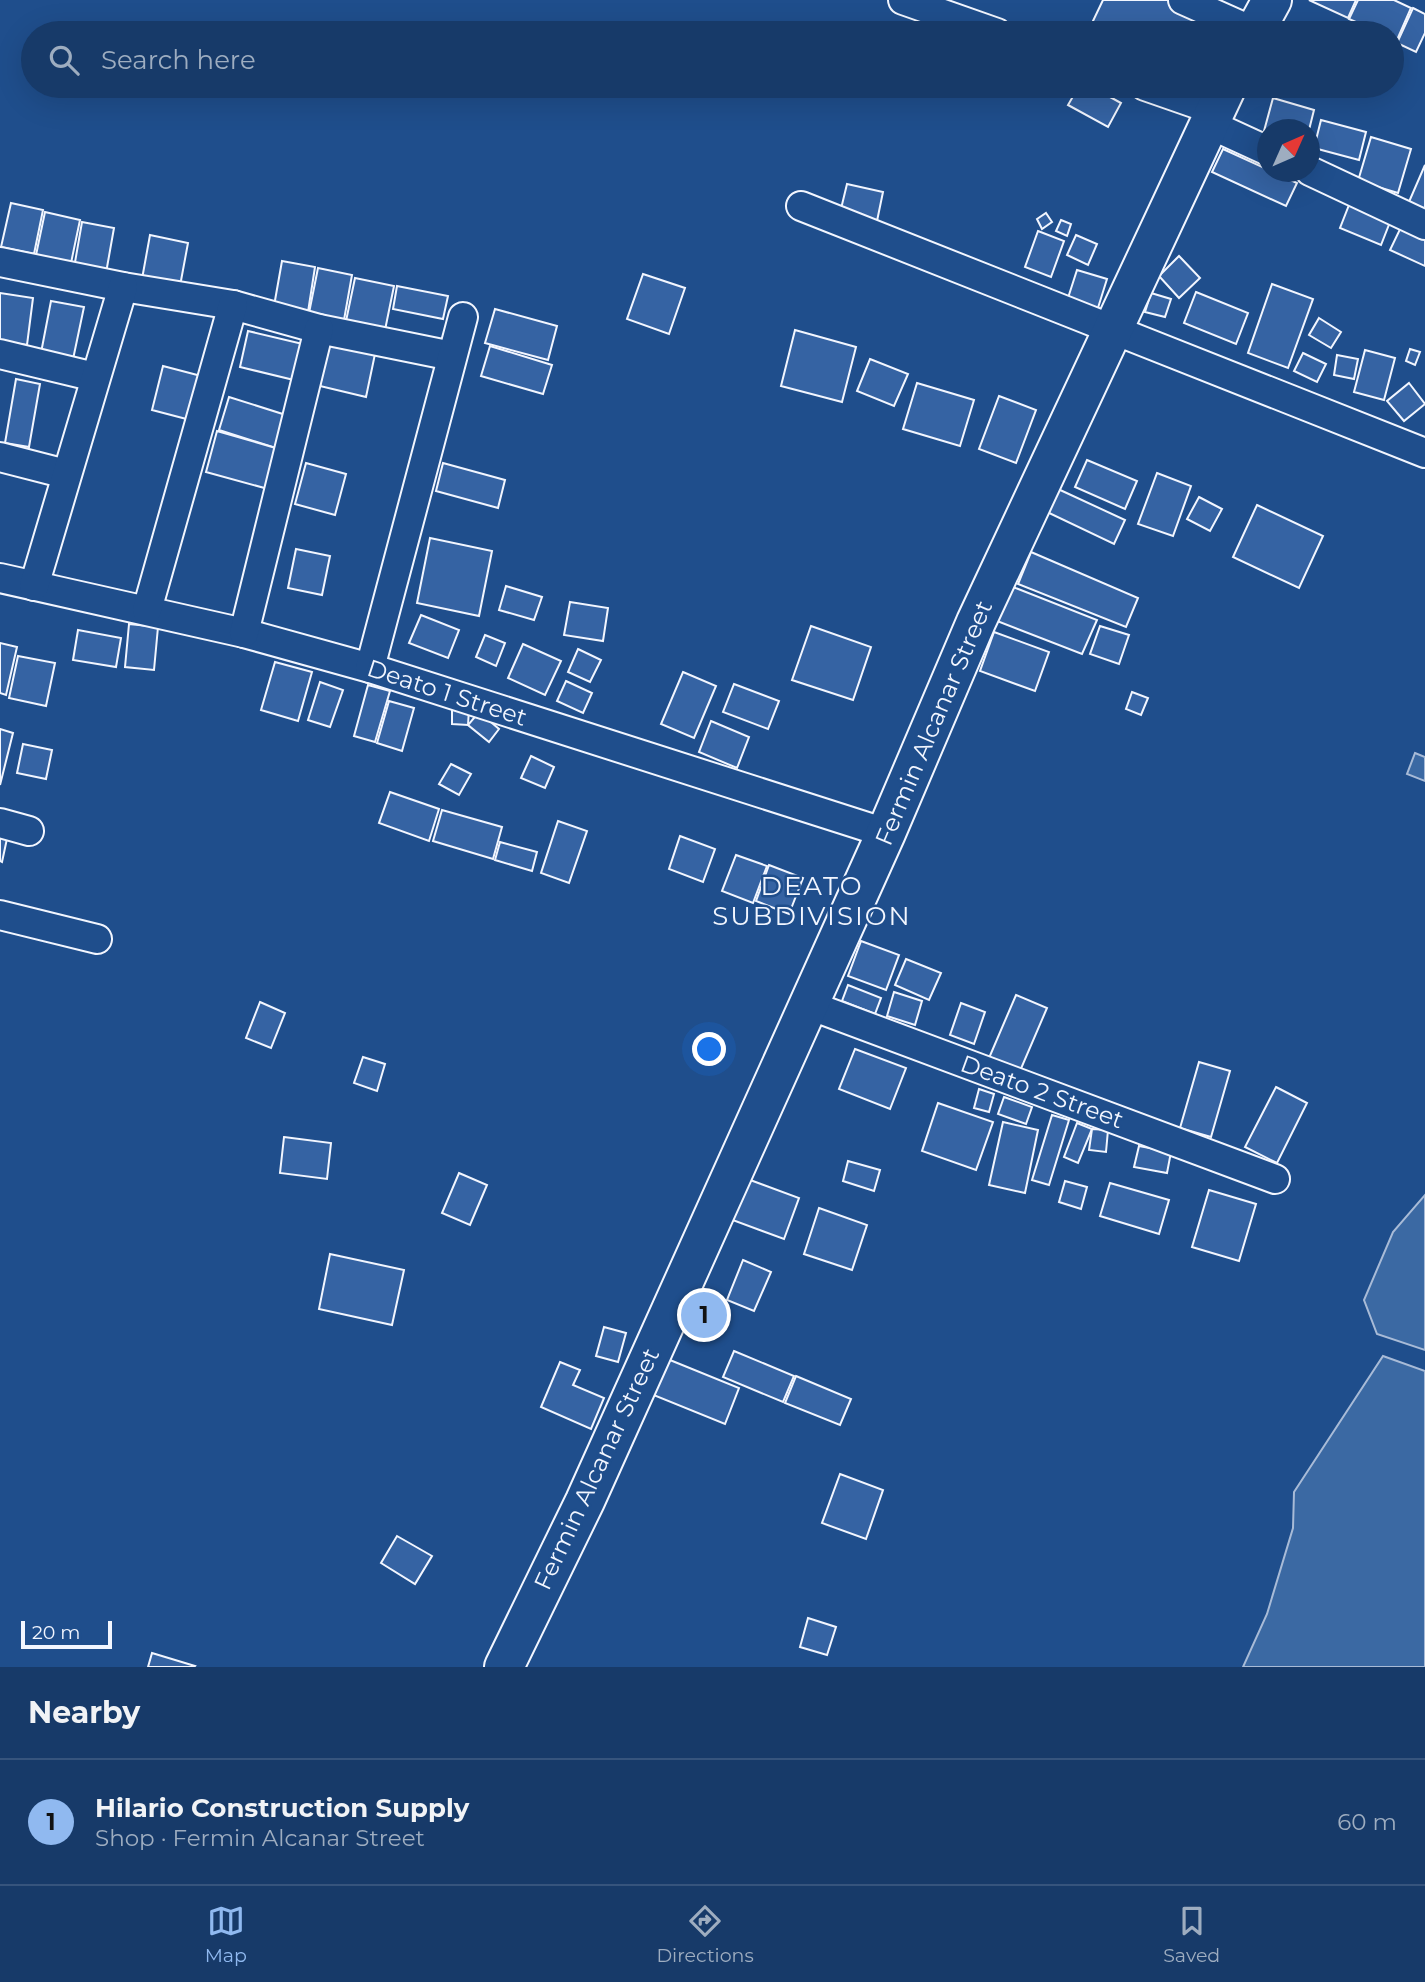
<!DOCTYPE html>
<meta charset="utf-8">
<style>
body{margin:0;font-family:Montserrat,sans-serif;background:#20416f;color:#f1f3f6}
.compass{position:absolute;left:1257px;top:119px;width:63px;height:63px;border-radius:50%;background:#173a69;box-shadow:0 7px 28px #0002;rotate:45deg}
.scale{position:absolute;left:21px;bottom:18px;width:91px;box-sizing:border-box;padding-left:7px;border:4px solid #f2f6ff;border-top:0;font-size:19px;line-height:24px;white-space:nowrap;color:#f2f6ff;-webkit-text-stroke:5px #1f4e8c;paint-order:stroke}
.you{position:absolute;left:710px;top:1050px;width:24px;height:24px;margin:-18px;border:5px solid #fff;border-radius:50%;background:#1a73e8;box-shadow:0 0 0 10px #1a73e833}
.badge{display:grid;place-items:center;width:46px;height:46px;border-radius:50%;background:#90b9f0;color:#111;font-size:23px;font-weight:700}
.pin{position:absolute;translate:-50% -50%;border:4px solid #fff;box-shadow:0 2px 7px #0006}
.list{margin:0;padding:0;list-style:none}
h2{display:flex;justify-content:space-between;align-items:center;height:91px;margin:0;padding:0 28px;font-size:30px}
h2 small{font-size:23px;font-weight:400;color:#9eadc0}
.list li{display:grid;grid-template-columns:46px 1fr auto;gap:21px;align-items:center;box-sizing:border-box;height:126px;padding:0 28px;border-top:2px solid #36547d}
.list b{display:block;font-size:26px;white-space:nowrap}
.list p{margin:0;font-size:23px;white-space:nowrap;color:#9eadc0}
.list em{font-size:23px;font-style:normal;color:#9eadc0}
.icon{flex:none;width:38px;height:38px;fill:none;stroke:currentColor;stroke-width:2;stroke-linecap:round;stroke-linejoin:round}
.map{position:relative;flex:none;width:1425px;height:1667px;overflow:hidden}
.search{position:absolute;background:#173a69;box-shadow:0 7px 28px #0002;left:21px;right:21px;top:21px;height:77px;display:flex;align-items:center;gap:18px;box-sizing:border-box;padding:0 24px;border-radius:38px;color:#9eadc0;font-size:26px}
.sheet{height:217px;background:#173a69}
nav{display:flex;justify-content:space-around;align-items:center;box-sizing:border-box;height:98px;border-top:2px solid #36547d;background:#173a69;font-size:19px;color:#9eadc0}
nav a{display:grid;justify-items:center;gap:4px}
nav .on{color:#90b9f0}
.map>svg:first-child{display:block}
.water{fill:#3b69a3;stroke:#a8bbd7;stroke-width:2}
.building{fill:#3563a3;stroke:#f2f6ff;stroke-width:2}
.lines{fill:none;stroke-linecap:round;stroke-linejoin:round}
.street-casing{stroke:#f2f6ff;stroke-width:32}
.secondary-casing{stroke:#f2f6ff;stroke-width:42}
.street{stroke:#1f4e8c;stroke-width:28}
.secondary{stroke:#1f4e8c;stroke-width:38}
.labels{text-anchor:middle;stroke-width:5;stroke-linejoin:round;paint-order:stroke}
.street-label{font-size:24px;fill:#f2f6ff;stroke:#1f4e8c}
.neighbourhood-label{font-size:26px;letter-spacing:2px;fill:#f2f6ff;stroke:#1f4e8c}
</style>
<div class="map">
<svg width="1425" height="1667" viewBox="0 0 1425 1667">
<rect width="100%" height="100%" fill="#1f4e8c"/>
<g class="water">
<path d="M 1415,753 L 1425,757 L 1425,781 L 1407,774 Z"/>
<path d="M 1425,1195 L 1425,1350 L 1377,1334 L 1364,1300 L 1393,1232 Z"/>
<path d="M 1383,1356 L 1425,1371 L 1425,1667 L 1243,1667 L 1267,1614 L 1293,1528 L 1294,1492 Z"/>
</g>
<g class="building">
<path d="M 1103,0 L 1173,0 L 1211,18 L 1203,33 L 1115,33 L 1092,23 Z"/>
<path d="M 1309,0 L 1356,0 L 1348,18 Z"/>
<path d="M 1358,0 L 1394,0 L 1411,8 L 1397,40 L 1392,38 L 1392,33 L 1381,33 L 1349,19 Z"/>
<path d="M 1413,8 L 1425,14 L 1425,33 L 1416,52 L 1397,43 Z"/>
<path d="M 1079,86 L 1090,86 L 1121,103 L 1108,127 L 1068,105 Z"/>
<path d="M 1273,98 L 1314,110 L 1309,130 L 1268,130 L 1268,144 L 1261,142 Z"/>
<path d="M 1321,120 L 1366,132 L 1359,160 L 1314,148 Z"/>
<path d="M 1371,137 L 1411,149 L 1398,193 L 1358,181 Z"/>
<path d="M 1223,149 L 1297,183 L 1286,206 L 1212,172 Z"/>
<path d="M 1425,165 L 1425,220 L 1405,211 Z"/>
<path d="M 847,184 L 883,192 L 877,221 L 840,213 Z"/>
<path d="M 11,203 L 43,210 L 34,254 L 1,247 Z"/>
<path d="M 1349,205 L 1390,222 L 1381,245 L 1340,228 Z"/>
<path d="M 45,212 L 80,220 L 71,263 L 36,255 Z"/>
<path d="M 1046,213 L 1052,222 L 1042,229 L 1037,219 Z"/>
<path d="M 1061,220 L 1071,224 L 1067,236 L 1056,231 Z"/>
<path d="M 82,222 L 114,228 L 106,273 L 74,268 Z"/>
<path d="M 1403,223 L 1425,233 L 1425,266 L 1390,250 Z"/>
<path d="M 1038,231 L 1064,241 L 1051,277 L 1025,267 Z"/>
<path d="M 150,235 L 188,243 L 180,286 L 142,279 Z"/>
<path d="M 1076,235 L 1097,244 L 1088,265 L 1067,255 Z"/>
<path d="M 1179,256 L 1200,278 L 1179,298 L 1159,276 Z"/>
<path d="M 282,261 L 315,267 L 308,312 L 274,306 Z"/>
<path d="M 318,268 L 352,275 L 344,320 L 309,313 Z"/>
<path d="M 1077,270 L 1107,279 L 1097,311 L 1067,301 Z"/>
<path d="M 643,274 L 685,288 L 669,334 L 627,319 Z"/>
<path d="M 355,278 L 394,286 L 385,330 L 346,321 Z"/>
<path d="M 1272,284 L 1313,299 L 1288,368 L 1248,353 Z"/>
<path d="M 397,286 L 448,296 L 443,319 L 393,309 Z"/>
<path d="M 1196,292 L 1248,313 L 1236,344 L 1184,323 Z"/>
<path d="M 0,293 L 33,298 L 27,345 L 0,341 Z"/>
<path d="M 1151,293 L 1171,299 L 1165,317 L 1145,312 Z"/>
<path d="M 51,301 L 84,307 L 72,364 L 40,358 Z"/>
<path d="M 495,309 L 557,326 L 548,360 L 485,343 Z"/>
<path d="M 1319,318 L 1341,332 L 1331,348 L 1309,335 Z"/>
<path d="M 795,330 L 856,347 L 842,402 L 781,386 Z"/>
<path d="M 248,331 L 307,345 L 298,381 L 240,367 Z"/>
<path d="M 329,344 L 375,354 L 366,397 L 320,386 Z"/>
<path d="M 490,346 L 552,365 L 543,394 L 481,376 Z"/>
<path d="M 1410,349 L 1420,352 L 1415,365 L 1406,361 Z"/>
<path d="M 1365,350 L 1395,358 L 1384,400 L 1354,392 Z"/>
<path d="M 1303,353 L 1326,364 L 1317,382 L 1294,371 Z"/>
<path d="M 1337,355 L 1358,359 L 1354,379 L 1334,375 Z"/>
<path d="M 870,359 L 908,374 L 894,406 L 857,391 Z"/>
<path d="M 163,366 L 205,377 L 194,421 L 152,410 Z"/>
<path d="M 16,379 L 40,384 L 29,447 L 5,443 Z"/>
<path d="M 917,383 L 974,400 L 960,446 L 903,429 Z"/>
<path d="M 1409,383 L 1425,404 L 1404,421 L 1387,401 Z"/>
<path d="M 999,396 L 1036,410 L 1016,463 L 979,449 Z"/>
<path d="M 229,397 L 289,416 L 279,449 L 219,430 Z"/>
<path d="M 217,431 L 279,449 L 268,489 L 206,472 Z"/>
<path d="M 1087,460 L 1137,481 L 1125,509 L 1075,487 Z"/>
<path d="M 306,463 L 346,474 L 335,515 L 295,504 Z"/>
<path d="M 443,463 L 505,480 L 498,508 L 436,491 Z"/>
<path d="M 1157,473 L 1191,486 L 1173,536 L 1138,524 Z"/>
<path d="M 1058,489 L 1125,520 L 1114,544 L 1047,512 Z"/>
<path d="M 1199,497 L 1222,509 L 1210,531 L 1187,519 Z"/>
<path d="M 1257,505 L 1323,536 L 1299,588 L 1233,557 Z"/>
<path d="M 430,538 L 492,551 L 479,616 L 417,603 Z"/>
<path d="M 296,549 L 330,556 L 322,595 L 288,588 Z"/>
<path d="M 1031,552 L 1138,598 L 1126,627 L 1018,584 Z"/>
<path d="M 506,586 L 542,597 L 534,620 L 499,610 Z"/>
<path d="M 1013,587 L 1097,620 L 1082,654 L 997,621 Z"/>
<path d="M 570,602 L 608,608 L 603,641 L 564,635 Z"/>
<path d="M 421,615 L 459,630 L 448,658 L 409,643 Z"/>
<path d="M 129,624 L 158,627 L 154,670 L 125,667 Z"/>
<path d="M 811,626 L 871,647 L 853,700 L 792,680 Z"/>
<path d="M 1100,626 L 1129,635 L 1119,664 L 1090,654 Z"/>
<path d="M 78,630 L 121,638 L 116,667 L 73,660 Z"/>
<path d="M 994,632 L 1049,652 L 1035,691 L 980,671 Z"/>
<path d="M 485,635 L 505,643 L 496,666 L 476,657 Z"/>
<path d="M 0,643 L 17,647 L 6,695 L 0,693 Z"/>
<path d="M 523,644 L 561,661 L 545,695 L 508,678 Z"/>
<path d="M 578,649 L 601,660 L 590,682 L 568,672 Z"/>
<path d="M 18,656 L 55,663 L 46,706 L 9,698 Z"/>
<path d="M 275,662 L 312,672 L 298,721 L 261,710 Z"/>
<path d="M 683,672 L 716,686 L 694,738 L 661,724 Z"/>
<path d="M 566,681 L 592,693 L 583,713 L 557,701 Z"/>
<path d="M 320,682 L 343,690 L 330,727 L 308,720 Z"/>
<path d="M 734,684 L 779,701 L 768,729 L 723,712 Z"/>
<path d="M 368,685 L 390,691 L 375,742 L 354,736 Z"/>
<path d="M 1132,692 L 1148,698 L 1141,715 L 1126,709 Z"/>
<path d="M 389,701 L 414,708 L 402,751 L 377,743 Z"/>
<path d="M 452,708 L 469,709 L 468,725 L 452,724 Z"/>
<path d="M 479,712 L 499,729 L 489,742 L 468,725 Z"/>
<path d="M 711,721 L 749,737 L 737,768 L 699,752 Z"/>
<path d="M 0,729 L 13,733 L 0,785 Z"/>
<path d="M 23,744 L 52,750 L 46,779 L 17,773 Z"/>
<path d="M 531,756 L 554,767 L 545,788 L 521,778 Z"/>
<path d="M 451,764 L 471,774 L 459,795 L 439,784 Z"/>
<path d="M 390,792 L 439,809 L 429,841 L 379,823 Z"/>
<path d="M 442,810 L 502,827 L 493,859 L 433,841 Z"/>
<path d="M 558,821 L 587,831 L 569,883 L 541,873 Z"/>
<path d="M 0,832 L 8,834 L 2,862 L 0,861 Z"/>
<path d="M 680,836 L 715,849 L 703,882 L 669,869 Z"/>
<path d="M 500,842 L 537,852 L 532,871 L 495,860 Z"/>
<path d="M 736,855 L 767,866 L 753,903 L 722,891 Z"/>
<path d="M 769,865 L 803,878 L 789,914 L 756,901 Z"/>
<path d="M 861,941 L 899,955 L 886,990 L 848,976 Z"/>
<path d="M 906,959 L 941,973 L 929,1000 L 895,985 Z"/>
<path d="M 848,985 L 881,998 L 875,1014 L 842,1001 Z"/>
<path d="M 894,992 L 922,1001 L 915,1025 L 887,1016 Z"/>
<path d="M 1016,995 L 1047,1008 L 1020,1071 L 989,1058 Z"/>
<path d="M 260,1002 L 285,1013 L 271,1048 L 246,1038 Z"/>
<path d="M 961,1003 L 985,1012 L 974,1044 L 950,1035 Z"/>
<path d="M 855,1049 L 906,1068 L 890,1109 L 839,1089 Z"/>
<path d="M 363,1057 L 385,1064 L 377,1091 L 354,1083 Z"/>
<path d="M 1199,1062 L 1230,1071 L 1211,1137 L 1180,1128 Z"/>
<path d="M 1276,1087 L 1307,1103 L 1277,1163 L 1245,1147 Z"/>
<path d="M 979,1089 L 994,1094 L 989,1112 L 974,1108 Z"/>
<path d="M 1004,1097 L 1032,1107 L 1026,1124 L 998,1114 Z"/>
<path d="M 938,1103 L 993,1122 L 976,1170 L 922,1151 Z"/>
<path d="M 1052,1115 L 1069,1120 L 1049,1185 L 1032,1180 Z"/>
<path d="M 1003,1122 L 1038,1130 L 1025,1193 L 989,1185 Z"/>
<path d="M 1077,1123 L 1092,1129 L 1078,1163 L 1064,1157 Z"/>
<path d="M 1092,1129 L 1108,1130 L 1106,1152 L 1089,1150 Z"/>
<path d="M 284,1137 L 331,1143 L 327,1179 L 280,1173 Z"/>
<path d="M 1139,1146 L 1171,1152 L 1167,1173 L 1134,1167 Z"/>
<path d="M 848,1161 L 880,1170 L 874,1191 L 843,1181 Z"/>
<path d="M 459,1173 L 487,1185 L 470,1225 L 442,1213 Z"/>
<path d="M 734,1174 L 799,1198 L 784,1239 L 719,1215 Z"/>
<path d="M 1065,1181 L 1087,1187 L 1081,1209 L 1059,1202 Z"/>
<path d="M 1110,1183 L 1169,1200 L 1159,1234 L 1100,1216 Z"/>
<path d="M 1209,1190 L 1256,1204 L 1239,1261 L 1192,1247 Z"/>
<path d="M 819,1208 L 867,1225 L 852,1270 L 804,1254 Z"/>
<path d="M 330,1254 L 404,1270 L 392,1325 L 319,1309 Z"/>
<path d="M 743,1260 L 771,1272 L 754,1311 L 727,1300 Z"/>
<path d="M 604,1327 L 626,1333 L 618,1362 L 596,1356 Z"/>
<path d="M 734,1351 L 794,1376 L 783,1402 L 723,1377 Z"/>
<path d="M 665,1358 L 739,1388 L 725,1424 L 651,1394 Z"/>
<path d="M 560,1362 L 580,1370 L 573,1385 L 604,1398 L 591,1429 L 541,1407 Z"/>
<path d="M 796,1376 L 851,1399 L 840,1425 L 785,1403 Z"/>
<path d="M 840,1474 L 883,1490 L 866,1539 L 822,1523 Z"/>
<path d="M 397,1536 L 432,1556 L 415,1584 L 381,1563 Z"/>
<path d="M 808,1618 L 836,1627 L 827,1655 L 800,1647 Z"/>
<path d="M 152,1653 L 195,1666 L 194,1667 L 148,1667 Z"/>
</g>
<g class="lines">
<g class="street-casing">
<g id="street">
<path d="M 903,0 L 997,33"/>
<path d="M 1183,0 L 1255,32"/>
<path d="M 1145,86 L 1214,110"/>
<path d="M 1207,123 L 1268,151"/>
<path d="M 1310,171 L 1425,225"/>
<path d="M 801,206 L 1425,453"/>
<path d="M 0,262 L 123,287 L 233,305 L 319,329 L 452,356"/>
<path d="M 0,354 L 95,377"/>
<path d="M 0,457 L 66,474"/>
<path d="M 0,578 L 244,633 L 370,668 L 886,833"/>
<path d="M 34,586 L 123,287"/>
<path d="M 147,610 L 233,305"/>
<path d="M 244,633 L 319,329"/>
<path d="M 370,668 L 463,317"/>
<path d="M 0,823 L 29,831"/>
<path d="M 0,915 L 97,939"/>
<path d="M 809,1005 L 1275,1179"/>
</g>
</g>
<g class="secondary-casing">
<g id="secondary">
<path d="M 1254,33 L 1272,0"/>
<path d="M 504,1667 L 585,1501 L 886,833 L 976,622 L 1227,86"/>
</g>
</g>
<use href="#street" class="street"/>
<use href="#secondary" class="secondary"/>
</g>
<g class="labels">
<g class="street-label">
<text transform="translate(447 693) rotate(18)" y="8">Deato 1 Street</text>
<text transform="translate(934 723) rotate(-67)" y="8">Fermin Alcanar Street</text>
<text transform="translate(1042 1092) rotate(20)" y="8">Deato 2 Street</text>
<text transform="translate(597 1469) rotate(-65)" y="8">Fermin Alcanar Street</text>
</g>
<g class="neighbourhood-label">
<text x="812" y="895">DEATO<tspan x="812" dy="30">SUBDIVISION</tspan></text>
</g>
</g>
</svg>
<svg class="compass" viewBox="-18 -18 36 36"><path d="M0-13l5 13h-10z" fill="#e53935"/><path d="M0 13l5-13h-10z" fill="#9eadc0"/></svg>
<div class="scale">20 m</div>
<div class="you"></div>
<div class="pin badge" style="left:704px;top:1315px">1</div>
<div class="search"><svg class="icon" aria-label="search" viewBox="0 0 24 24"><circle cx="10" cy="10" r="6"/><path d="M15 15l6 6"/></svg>Search here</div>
</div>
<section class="sheet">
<h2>Nearby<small></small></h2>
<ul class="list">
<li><span class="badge">1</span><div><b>Hilario Construction Supply</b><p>Shop · Fermin Alcanar Street</p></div><em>60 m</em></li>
</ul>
</section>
<nav>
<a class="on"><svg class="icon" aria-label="map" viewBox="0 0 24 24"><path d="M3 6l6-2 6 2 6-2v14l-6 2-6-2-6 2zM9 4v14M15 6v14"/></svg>Map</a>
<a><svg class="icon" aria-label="directions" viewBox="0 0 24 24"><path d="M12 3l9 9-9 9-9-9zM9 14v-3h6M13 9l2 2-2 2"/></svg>Directions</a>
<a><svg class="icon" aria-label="saved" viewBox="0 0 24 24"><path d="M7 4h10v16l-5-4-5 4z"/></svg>Saved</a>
</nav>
